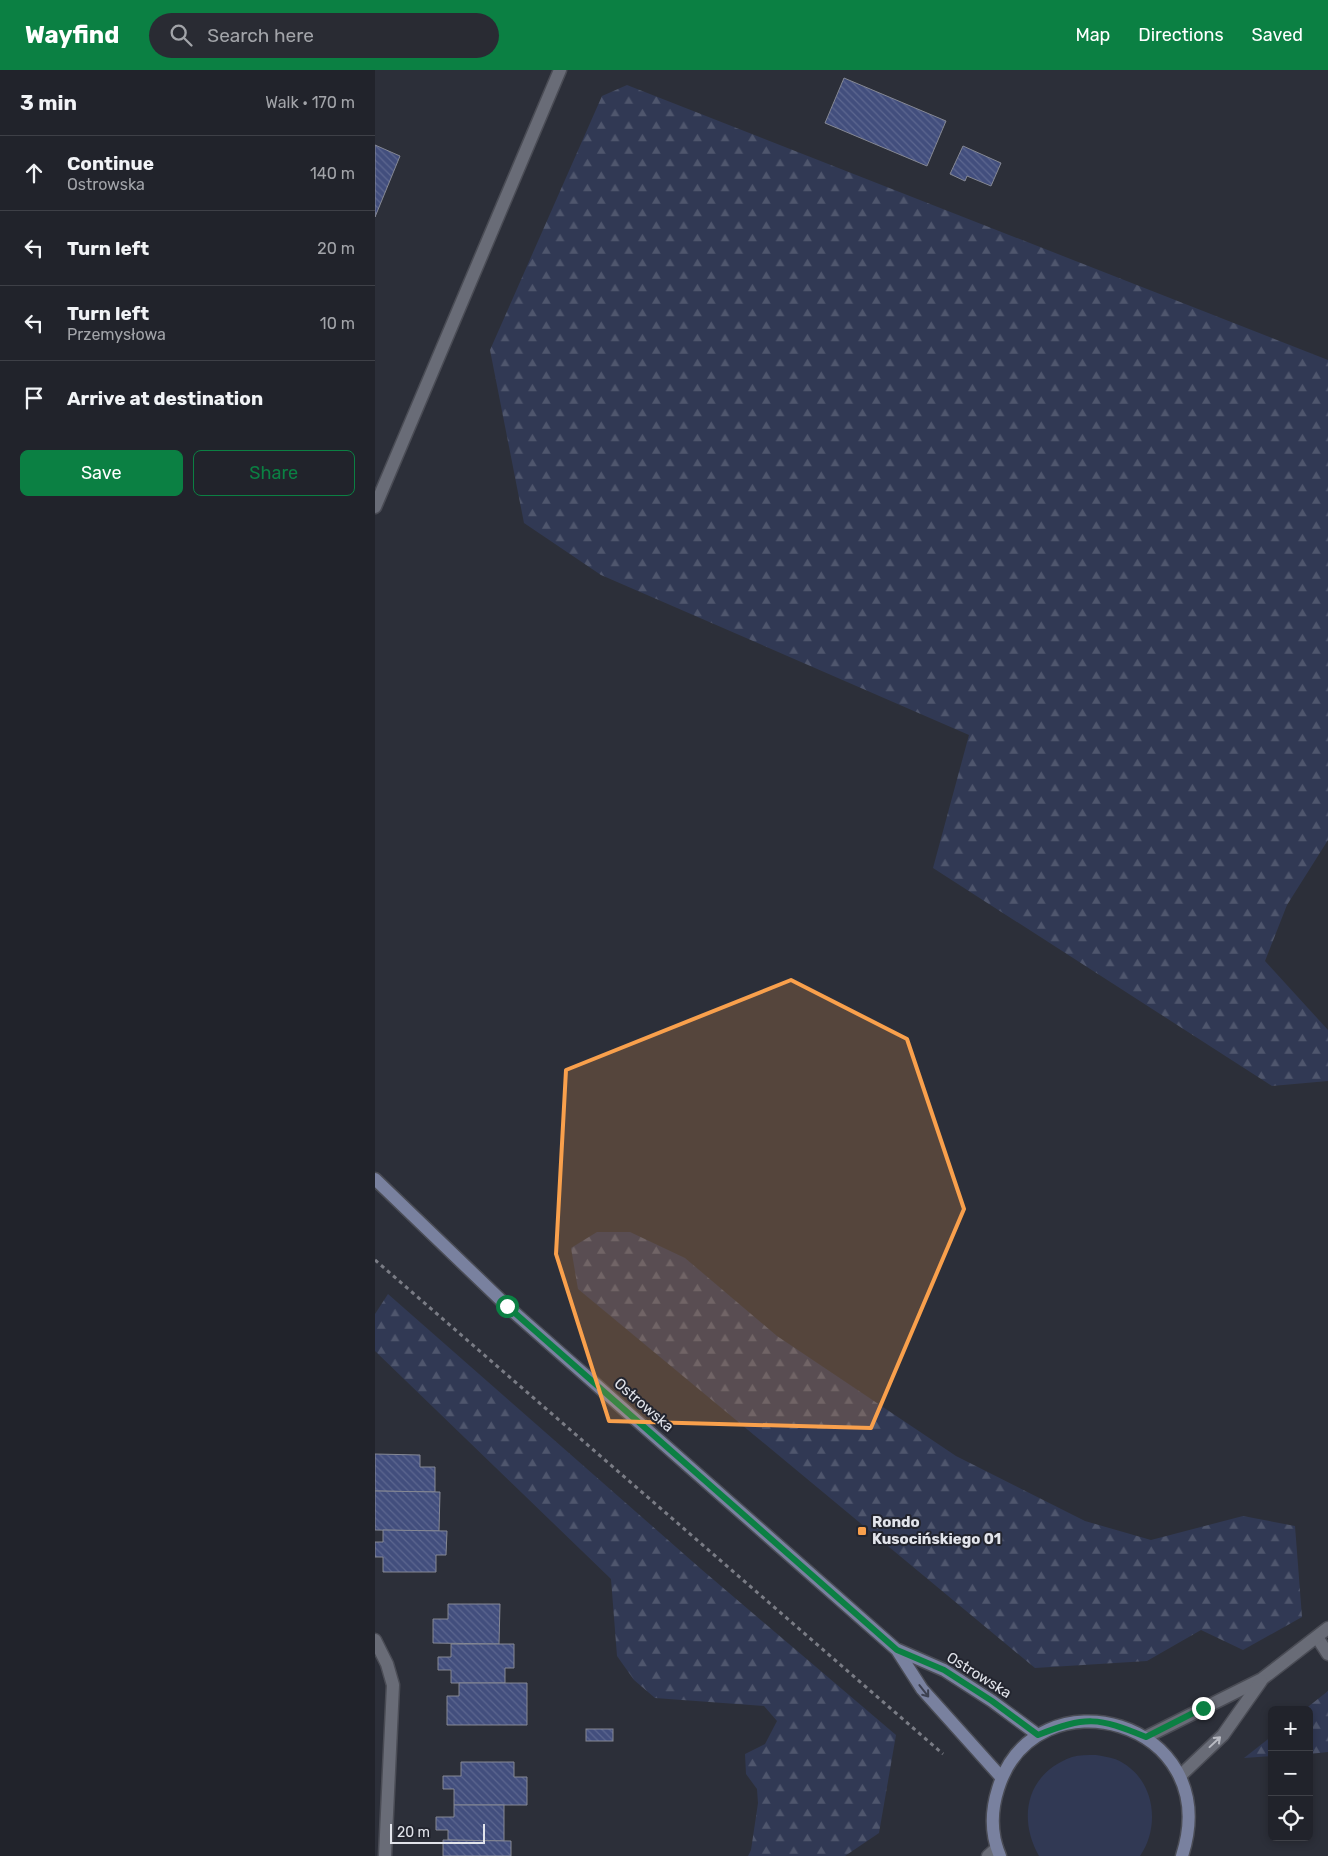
<!DOCTYPE html>
<meta charset="utf-8">
<style>
body{margin:0;font-family:Rubik,sans-serif;background:#292b33;color:#f1f3f6}
.controls{position:absolute;right:15px;bottom:15px;display:grid;overflow:hidden;border-radius:8px;box-shadow:0 2px 8px #0003}
.controls button{width:45px;height:45px;display:grid;place-items:center;padding:0;border:0;border-bottom:1px solid #3e4047;background:#21232b;color:#f1f3f6;font:25px sans-serif}
.scale{position:absolute;left:15px;bottom:12px;width:95px;box-sizing:border-box;padding-left:5px;border:2px solid #e2e4eb;border-top:0;font-size:14px;line-height:18px;white-space:nowrap;color:#e2e4eb;-webkit-text-stroke:4px #23252f;paint-order:stroke}
.stop{position:absolute;width:15px;height:15px;margin:-11px;border:4px solid #0b8043;border-radius:50%;background:#fff}
.stop.end{background:#0b8043;border-color:#fff;box-shadow:0 1px 5px #0008}
.list{margin:0;padding:0;list-style:none}
h2{display:flex;justify-content:space-between;align-items:center;height:65px;margin:0;padding:0 20px;font-size:21px}
h2 small{font-size:16px;font-weight:400;color:#a2a4a9}
.list li{display:grid;grid-template-columns:32px 1fr auto;gap:15px;align-items:center;box-sizing:border-box;height:75px;padding:0 20px;border-top:1px solid #3e4047}
.list b{display:block;font-size:19px;white-space:nowrap}
.list p{margin:0;font-size:16px;white-space:nowrap;color:#a2a4a9}
.list em{font-size:16px;font-style:normal;color:#a2a4a9}
.actions{display:flex;gap:10px;padding:15px 20px}
.actions a{flex:1;padding:11px 0;border:1px solid #0b8043;border-radius:8px;text-align:center;font-size:18px;color:#0b8043}
.actions .main{background:#0b8043;color:#fff}
.icon{flex:none;width:28px;height:28px;fill:none;stroke:currentColor;stroke-width:2;stroke-linecap:round;stroke-linejoin:round}
.map{position:relative;flex:none;width:953px;height:1786px;overflow:hidden}
header{display:flex;align-items:center;gap:30px;box-sizing:border-box;height:70px;padding:0 25px;background:#0b8043;color:#fff}
header strong{font-size:24px}
nav{display:flex;gap:28px;margin-inline-start:auto;font-size:18px}
.search{width:350px;height:45px;background:#292b33;display:flex;align-items:center;gap:12px;box-sizing:border-box;padding:0 18px;border-radius:28px;color:#a2a4a9;font-size:19px}
main{display:flex}
aside{flex:1;background:#21232b}
.map>svg:first-child{display:block}
.grass{fill:#313954}
.forest{fill:url(#forest-firs)}
.building{fill:url(#building-back-hatch);stroke:#858894}
.lines{fill:none;stroke-linecap:round;stroke-linejoin:round}
.service-casing{stroke:#4a4c55;stroke-width:15}
.minor-casing{stroke:#4a4c55;stroke-width:15}
.tertiary-casing{stroke:#4a4c55;stroke-width:15}
.secondary-casing{stroke:#4a4c55;stroke-width:15}
.path{stroke:#7a7c85;stroke-width:3;stroke-dasharray:4 4;stroke-linecap:butt}
.service{stroke:#696c77;stroke-width:12}
.minor{stroke:#696c77;stroke-width:12}
.tertiary{stroke:#696c77;stroke-width:12}
.secondary{stroke:#79819f;stroke-width:12}
.oneway{stroke:#3d4151}
.oneway2{stroke:#b8bac2}
.route{stroke:#0b8043;stroke-width:6}
.marked{fill:#f9a04c;fill-opacity:0.2;stroke:#f9a04c;stroke-width:4;stroke-linejoin:round}
.poi-dot{fill:#f9a04c;stroke:#23252f;stroke-width:2}
.labels{text-anchor:middle;stroke-width:4;stroke-linejoin:round;paint-order:stroke}
.street-label{font-size:15px;fill:#e2e4eb;stroke:#23252f}
.poi-label{font-size:15px;font-weight:bold;fill:#e2e4eb;stroke:#23252f;text-anchor:start}
</style>
<header>
<strong>Wayfind</strong>
<div class="search"><svg class="icon" aria-label="search" viewBox="0 0 24 24"><circle cx="10" cy="10" r="6"/><path d="M15 15l6 6"/></svg>Search here</div>
<nav><a>Map</a><a>Directions</a><a>Saved</a></nav>
</header>
<main>
<aside>
<h2>3 min<small>Walk · 170 m</small></h2>
<ul class="list">
<li><svg class="icon" aria-label="ahead" viewBox="0 0 24 24"><path d="M12 20V5M6 11l6-6 6 6"/></svg><div><b>Continue</b><p>Ostrowska</p></div><em>140 m</em></li>
<li><svg class="icon" aria-label="left" viewBox="0 0 24 24"><path d="M17 20v-9H6M10 6l-5 5 5 5"/></svg><div><b>Turn left</b></div><em>20 m</em></li>
<li><svg class="icon" aria-label="left" viewBox="0 0 24 24"><path d="M17 20v-9H6M10 6l-5 5 5 5"/></svg><div><b>Turn left</b><p>Przemysłowa</p></div><em>10 m</em></li>
<li><svg class="icon" aria-label="arrive" viewBox="0 0 24 24"><path d="M6 21V4h12l-3 4 3 4H6"/></svg><div><b>Arrive at destination</b></div></li>
</ul>
<div class="actions"><a class="main">Save</a><a>Share</a></div>
</aside>
<div class="map">
<svg width="953" height="1786" viewBox="0 0 953 1786">
<defs>
<pattern id="forest-firs" width="22" height="20" patternUnits="userSpaceOnUse" patternTransform="scale(1.25)"><rect width="22" height="20" fill="#313954"/><path d="M5 1l3.5 6h-7zM16 11l3.5 6h-7z" fill="#4f566d"/></pattern>
<pattern id="building-back-hatch" width="6" height="6" patternUnits="userSpaceOnUse" patternTransform="scale(1.25)"><rect width="6" height="6" fill="#424e7d"/><path d="M-1 5l2 2M0 0l6 6M5-1l2 2" fill="none" stroke="#5d6790"/></pattern>
</defs>
<rect width="100%" height="100%" fill="#2c2f39"/>
<path class="grass" d="M 721,1685 C 727,1686 734,1687 740,1689 C 779,1705 787,1754 765,1786 L 664,1786 C 642,1747 652,1703 697,1687 C 704,1685 713,1685 721,1685 Z"/>
<g class="forest">
<path d="M 252,15 L 953,290 L 953,770 L 912,835 L 890,891 L 953,960 L 953,1011 L 897,1016 L 558,798 L 594,665 L 226,505 L 149,453 L 115,280 L 227,26 Z"/>
<path d="M 222,1162 L 255,1162 L 310,1188 L 402,1266 L 581,1386 L 710,1451 L 776,1470 L 868,1446 L 920,1456 L 927,1547 L 868,1580 L 826,1560 L 772,1591 L 660,1598 L 203,1219 L 196,1178 Z"/>
<path d="M 13,1224 L 326,1499 L 521,1665 L 504,1763 L 470,1786 L 373,1786 L 376,1780 L 383,1733 L 382,1719 L 371,1704 L 370,1684 L 390,1674 L 402,1651 L 389,1636 L 280,1628 L 259,1610 L 242,1586 L 236,1509 L 0,1281 L 0,1244 Z"/>
<path d="M 953,1621 L 953,1682 L 934,1684 L 934,1640 L 929,1640 Z"/>
<path d="M 897,1666 L 897,1686 L 869,1688 Z"/>
</g>
<g class="building">
<path d="M 469,8 L 571,51 L 552,96 L 450,53 Z"/>
<path d="M 0,75 L 25,86 L 0,147 Z"/>
<path d="M 588,76 L 626,93 L 616,116 L 592,106 L 590,111 L 575,104 Z"/>
<path d="M 0,1384 L 45,1385 L 45,1397 L 60,1397 L 60,1422 L 0,1421 Z"/>
<path d="M 0,1421 L 65,1422 L 64,1461 L 0,1460 Z"/>
<path d="M 8,1460 L 72,1461 L 71,1485 L 61,1485 L 61,1502 L 8,1502 L 8,1487 L 0,1487 L 0,1472 L 8,1472 Z"/>
<path d="M 73,1534 L 125,1534 L 124,1574 L 58,1573 L 58,1549 L 73,1549 Z"/>
<path d="M 76,1574 L 139,1574 L 139,1598 L 130,1598 L 130,1613 L 76,1613 L 76,1600 L 63,1600 L 63,1587 L 76,1587 Z"/>
<path d="M 84,1613 L 152,1613 L 152,1655 L 72,1655 L 72,1626 L 84,1626 Z"/>
<rect x="211" y="1659" width="27" height="12"/>
<path d="M 86,1692 L 139,1692 L 139,1707 L 152,1707 L 152,1735 L 79,1735 L 79,1719 L 68,1719 L 68,1706 L 86,1706 Z"/>
<path d="M 79,1735 L 129,1735 L 129,1771 L 73,1770 L 73,1760 L 61,1760 L 61,1747 L 79,1747 Z"/>
<path d="M 68,1770 L 136,1771 L 136,1786 L 68,1786 Z"/>
</g>
<g class="lines">
<g class="service-casing">
<path id="service" d="M 0,437 L 185,0"/>
</g>
<g class="minor-casing">
<g id="minor">
<path d="M 942,1567 L 953,1584"/>
<path d="M 0,1570 L 12,1594 L 18,1615 L 10,1786"/>
<path d="M 613,1786 L 622,1778"/>
</g>
</g>
<g class="tertiary-casing">
<g id="tertiary">
<path d="M 771,1667 L 887,1609 L 953,1558"/>
<path d="M 805,1706 L 848,1665 L 886,1611"/>
</g>
</g>
<g class="secondary-casing">
<g id="secondary">
<path d="M 0,1109 L 132,1236 L 522,1580 L 547,1619 L 626,1707"/>
<path d="M 523,1580 L 569,1600 L 617,1631 L 663,1665"/>
<path d="M 625,1786 C 616,1765 616,1741 623,1719 C 660,1599 851,1650 807,1786"/>
</g>
</g>
<path class="path" d="M 0,1190 L 568,1684"/>
<use href="#service" class="service"/>
<use href="#minor" class="minor"/>
<use href="#tertiary" class="tertiary"/>
<use href="#secondary" class="secondary"/>
</g>
<defs><path id="oneway-shaft" d="M-6 0H5M1.5-3L5.5 0L1.5 3" fill="none" stroke-width="1.6" stroke-linecap="round" stroke-linejoin="round" transform="scale(1.25)"/></defs>
<use class="oneway" href="#oneway-shaft" transform="translate(549 1621) rotate(52)"/>
<use class="oneway2" href="#oneway-shaft" transform="translate(840 1672) rotate(-43)"/>
<g class="lines">
<path class="route" d="M 132,1236 L 522,1580 L 569,1600 L 617,1631 L 663,1665 C 711,1646 723,1647 771,1667 L 828,1638"/>
</g>
<path class="marked" d="M 416,910 L 532,969 L 589,1139 L 496,1358 L 234,1351 L 181,1184 L 191,1000 Z"/>
<rect class="poi-dot" x="482" y="1456" width="10" height="10" rx="2.5"/>
<g class="labels">
<g class="street-label">
<text transform="translate(269 1335) rotate(41)" y="5">Ostrowska</text>
<text transform="translate(604 1605) rotate(32)" y="5">Ostrowska</text>
</g>
<g class="poi-label">
<text x="497" y="1457">Rondo<tspan x="497" dy="17">Kusocińskiego 01</tspan></text>
</g>
</g>
</svg>
<div class="controls">
<button>+</button>
<button>−</button>
<button><svg class="icon" aria-label="locate" viewBox="0 0 24 24"><circle cx="12" cy="12" r="6"/><path d="M12 2v4M12 18v4M2 12h4M18 12h4"/></svg></button>
</div>
<div class="scale">20 m</div>
<div class="stop" style="left:132px;top:1236px"></div>
<div class="stop end" style="left:828px;top:1638px"></div>
</div>
</main>
